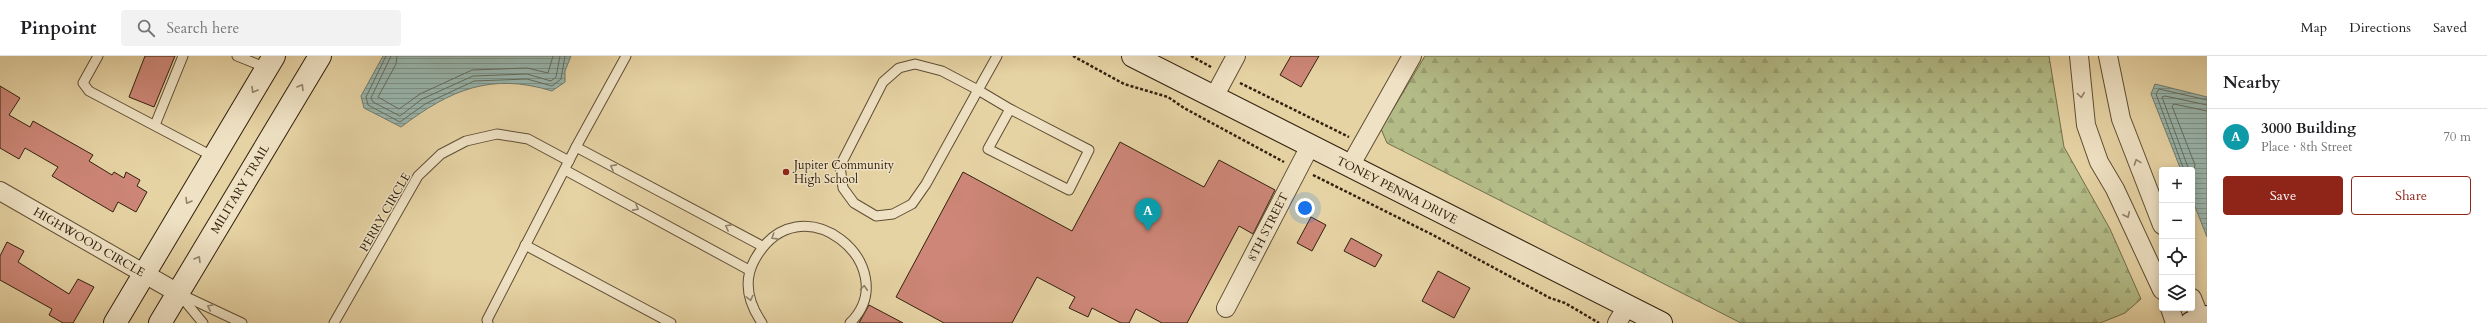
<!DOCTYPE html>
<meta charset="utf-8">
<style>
body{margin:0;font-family:Cardo,serif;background:#f2f2f2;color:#202124}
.controls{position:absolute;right:12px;bottom:12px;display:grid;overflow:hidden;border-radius:4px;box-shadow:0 2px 10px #0003}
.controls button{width:36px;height:36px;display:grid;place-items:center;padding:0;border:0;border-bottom:1px solid #e0e0e0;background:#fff;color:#202124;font:20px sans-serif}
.you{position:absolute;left:1305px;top:152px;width:14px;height:14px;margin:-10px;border:3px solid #fff;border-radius:50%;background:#1a73e8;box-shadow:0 0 0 6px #1a73e833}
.badge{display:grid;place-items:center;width:26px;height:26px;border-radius:50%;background:#8f2418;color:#fff;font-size:13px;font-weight:700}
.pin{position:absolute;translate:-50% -33px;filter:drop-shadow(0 1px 2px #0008)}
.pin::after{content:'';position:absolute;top:21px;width:14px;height:12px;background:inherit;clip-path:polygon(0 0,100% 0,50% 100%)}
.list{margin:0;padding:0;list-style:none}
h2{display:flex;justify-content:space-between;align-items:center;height:52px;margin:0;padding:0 16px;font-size:17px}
h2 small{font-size:13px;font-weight:400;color:#757577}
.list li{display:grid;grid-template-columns:26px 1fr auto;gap:12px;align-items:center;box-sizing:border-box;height:56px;padding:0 16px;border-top:1px solid #e0e0e0}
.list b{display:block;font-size:15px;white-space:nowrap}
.list p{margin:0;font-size:13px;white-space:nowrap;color:#757577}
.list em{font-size:13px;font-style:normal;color:#757577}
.actions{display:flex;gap:8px;padding:12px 16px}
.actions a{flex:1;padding:9px 0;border:1px solid #8f2418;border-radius:4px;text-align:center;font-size:14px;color:#8f2418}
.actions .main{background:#8f2418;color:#fff}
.icon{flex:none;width:22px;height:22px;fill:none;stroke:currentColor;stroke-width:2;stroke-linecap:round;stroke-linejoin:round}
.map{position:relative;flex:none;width:2207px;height:267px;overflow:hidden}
header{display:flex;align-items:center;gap:24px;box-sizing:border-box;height:56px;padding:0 20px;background:#fff;border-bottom:1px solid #e0e0e0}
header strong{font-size:19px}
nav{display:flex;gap:22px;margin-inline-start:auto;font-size:14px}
.search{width:280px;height:36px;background:#f2f2f2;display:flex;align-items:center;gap:10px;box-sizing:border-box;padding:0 14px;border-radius:4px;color:#757577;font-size:15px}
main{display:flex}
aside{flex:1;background:#fff}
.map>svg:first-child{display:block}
.forest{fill:url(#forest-firs);stroke:#726e4a}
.water{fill:url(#water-rules);stroke:#6f7a6e}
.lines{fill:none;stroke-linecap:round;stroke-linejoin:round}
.shore{stroke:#656c5e;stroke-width:1}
.building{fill:#cd8677;stroke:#32210e}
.lane-casing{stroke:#5f4e34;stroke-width:11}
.street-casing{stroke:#5f4e34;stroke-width:20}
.secondary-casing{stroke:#32210e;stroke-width:24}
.path{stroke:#32210e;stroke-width:2.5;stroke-dasharray:3 2;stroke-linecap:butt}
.lane{stroke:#efe2c4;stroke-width:9}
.street{stroke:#efe2c4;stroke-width:18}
.secondary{stroke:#efe2c4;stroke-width:22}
.oneway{stroke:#908269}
.poi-dot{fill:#8f2418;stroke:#efe2c4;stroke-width:1.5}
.labels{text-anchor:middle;stroke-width:3;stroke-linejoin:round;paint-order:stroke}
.poi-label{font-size:12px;fill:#32210e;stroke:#efe2c4;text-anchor:start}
.street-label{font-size:12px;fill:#32210e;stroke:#efe2c4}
</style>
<header>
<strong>Pinpoint</strong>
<div class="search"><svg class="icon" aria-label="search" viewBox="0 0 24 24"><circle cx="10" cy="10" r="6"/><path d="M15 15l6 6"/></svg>Search here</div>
<nav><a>Map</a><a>Directions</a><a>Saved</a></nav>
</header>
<main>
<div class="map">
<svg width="2207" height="267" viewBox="0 0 2207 267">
<defs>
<pattern id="forest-firs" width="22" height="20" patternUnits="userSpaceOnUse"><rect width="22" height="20" fill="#b3bc87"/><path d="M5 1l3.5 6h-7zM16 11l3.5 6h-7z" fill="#9aa173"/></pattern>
<pattern id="water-rules" width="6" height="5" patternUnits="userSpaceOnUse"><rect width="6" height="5" fill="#98b6ae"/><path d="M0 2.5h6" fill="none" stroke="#7d948c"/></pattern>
</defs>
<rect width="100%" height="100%" fill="#e6d3a4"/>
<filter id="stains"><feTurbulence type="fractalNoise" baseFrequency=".005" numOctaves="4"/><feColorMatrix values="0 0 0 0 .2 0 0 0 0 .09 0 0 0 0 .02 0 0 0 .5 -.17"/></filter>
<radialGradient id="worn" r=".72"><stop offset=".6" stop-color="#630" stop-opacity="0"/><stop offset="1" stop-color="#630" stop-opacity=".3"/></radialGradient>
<path class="forest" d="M 1425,0 L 2049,0 L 2064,91 L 2110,173 L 2141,243 L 2125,257 L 2100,267 L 1741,267 L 1387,87 L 1381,73 Z"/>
<g class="water">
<path d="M 383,0 L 571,0 L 565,15 L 565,26 L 552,35 C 491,16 450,34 401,71 L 364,52 L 361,40 Z"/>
<path d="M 2155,28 L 2207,41 L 2207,181 L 2192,143 L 2192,114 L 2181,114 L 2151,38 Z"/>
</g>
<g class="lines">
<g class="shore">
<path d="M 386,0 L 366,41 L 368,49 L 400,66 L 425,48 L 474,25 L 527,23 L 552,30 L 561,23 L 565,0"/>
<path d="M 391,0 L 371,42 L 373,46 L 400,60 L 422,43 L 473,20 L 527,18 L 551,25 L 556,21 L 560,0"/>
<path d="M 397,0 L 396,8 L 378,41 L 399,53 L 420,38 L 472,14 L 527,12 L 548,17 L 553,0"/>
<path d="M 2184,114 L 2156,38 L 2159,33 L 2207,44"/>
<path d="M 2189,114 L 2162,41 L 2165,40 L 2207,49"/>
<path d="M 2192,123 L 2195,109 L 2172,50 L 2174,48 L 2207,55"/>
</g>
</g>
<g class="building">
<path d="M 145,0 L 175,0 L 154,51 L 129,41 Z"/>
<path d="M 1291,0 L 1319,0 L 1301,31 L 1280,19 Z"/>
<path d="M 0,30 L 20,42 L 9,59 L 30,71 L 33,65 L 93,99 L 89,105 L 112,119 L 114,116 L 124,122 L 126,116 L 140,124 L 137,130 L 147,136 L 136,156 L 118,146 L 113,156 L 96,146 L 52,120 L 58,111 L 25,92 L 19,103 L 0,92 Z"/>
<path d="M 1120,86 L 1204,131 L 1219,104 L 1275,134 L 1253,178 L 1239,170 L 1187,267 L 1162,267 L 1136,253 L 1129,267 L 1121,267 L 1092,252 L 1088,261 L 1069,252 L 1075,241 L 1037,221 L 1012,267 L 944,267 L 896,241 L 963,116 L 1072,175 Z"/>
<path d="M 1311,161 L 1326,169 L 1312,195 L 1297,187 Z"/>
<path d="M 1351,182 L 1382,199 L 1375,211 L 1344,195 Z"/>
<path d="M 7,186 L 24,195 L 18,206 L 69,238 L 78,223 L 94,231 L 73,267 L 63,267 L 49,259 L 52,253 L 0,224 L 0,200 Z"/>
<path d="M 1438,215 L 1470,232 L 1454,262 L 1422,245 Z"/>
<path d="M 869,249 L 903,267 L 859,267 Z"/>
</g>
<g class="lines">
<g class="lane-casing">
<g id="lane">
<path d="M 98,0 L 83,27 L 89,35 L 214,101"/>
<path d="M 237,0 L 267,12"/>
<path d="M 997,0 L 978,34 L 926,128 L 912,148 L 893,158 L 876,160 L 854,147 L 843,132 L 840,110 L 883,26 L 899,12 L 915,8 L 942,15 L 978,34 L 1010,53 L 1089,94 L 1069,134 L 988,93 L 1010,53"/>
<path d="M 155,69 L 183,0"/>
<path d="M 576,91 L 762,190"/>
<path d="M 565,114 L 749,214"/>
<path d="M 525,189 L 671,267"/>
<path d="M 178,237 L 242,267"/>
<path d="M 179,238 L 203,267"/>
<path d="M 334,267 L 418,120 L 441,98 L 466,85 L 497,78 L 528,83 L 569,105"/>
<path d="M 488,267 L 487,264 L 576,91 L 626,0"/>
<path d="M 762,267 C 749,248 743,226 754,205 C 799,120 907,211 850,267"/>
</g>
</g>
<g class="street-casing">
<g id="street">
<path d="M 2079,0 L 2086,69 L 2099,106 L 2115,133 L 2162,234"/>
<path d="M 2108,0 L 2121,63 L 2162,169"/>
<path d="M 1214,41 L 1236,0"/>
<path d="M 1350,110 L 1412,0"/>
<path d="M 0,135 L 178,237"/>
<path d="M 2192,242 L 2202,267"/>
<path d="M 1226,252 L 1310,90"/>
<path d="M 2170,252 L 2175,267"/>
<path d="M 1617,267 L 1627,250"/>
</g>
</g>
<g class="secondary-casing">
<g id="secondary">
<path d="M 1133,0 L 1661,267"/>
<path d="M 115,267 L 274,0"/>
<path d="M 160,267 L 320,0"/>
<path d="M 2191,267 L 2207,261"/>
</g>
</g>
<g class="path">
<path d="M 1073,0 L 1124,28 L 1168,41 L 1184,52 L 1284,106"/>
<path d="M 1191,0 L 1211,11"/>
<path d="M 1240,27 L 1349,81"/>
<path d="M 1313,119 L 1433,179 L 1550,242 L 1565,247 L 1599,267"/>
</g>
<use href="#lane" class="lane"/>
<use href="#street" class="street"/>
<use href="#secondary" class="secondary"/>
</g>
<defs><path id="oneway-chevron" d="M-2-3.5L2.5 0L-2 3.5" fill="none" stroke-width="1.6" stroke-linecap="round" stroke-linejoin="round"/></defs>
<g class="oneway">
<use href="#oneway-chevron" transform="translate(301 31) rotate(-59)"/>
<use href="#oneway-chevron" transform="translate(254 34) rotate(121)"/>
<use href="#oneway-chevron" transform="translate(2081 39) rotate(82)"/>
<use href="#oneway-chevron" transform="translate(2137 106) rotate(-110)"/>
<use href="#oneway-chevron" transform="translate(613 111) rotate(-152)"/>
<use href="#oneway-chevron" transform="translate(188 145) rotate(121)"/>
<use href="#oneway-chevron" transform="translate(636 152) rotate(29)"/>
<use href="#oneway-chevron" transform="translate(2127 159) rotate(65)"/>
<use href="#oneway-chevron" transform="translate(728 171) rotate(-152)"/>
<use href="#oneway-chevron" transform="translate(774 181) rotate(148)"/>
<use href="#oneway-chevron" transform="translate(198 203) rotate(-59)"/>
<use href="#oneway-chevron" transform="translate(864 232) rotate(-86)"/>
<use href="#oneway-chevron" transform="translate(750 242) rotate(76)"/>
<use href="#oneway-chevron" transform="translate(210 251) rotate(-155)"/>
</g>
<circle class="poi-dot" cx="786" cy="116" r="4"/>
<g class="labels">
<g class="poi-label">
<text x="794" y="113">Jupiter Community<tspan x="794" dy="14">High School</tspan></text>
</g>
<g class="street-label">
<text transform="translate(240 133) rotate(-59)" y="4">MILITARY TRAIL</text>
<text transform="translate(1397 134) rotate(27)" y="4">TONEY PENNA DRIVE</text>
<text transform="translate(385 156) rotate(-60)" y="4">PERRY CIRCLE</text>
<text transform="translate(1268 171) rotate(-63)" y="4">8TH STREET</text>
<text transform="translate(89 186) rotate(30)" y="4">HIGHWOOD CIRCLE</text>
</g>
</g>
<rect width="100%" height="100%" filter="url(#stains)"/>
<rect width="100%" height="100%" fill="url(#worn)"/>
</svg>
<div class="controls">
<button>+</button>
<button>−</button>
<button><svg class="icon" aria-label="locate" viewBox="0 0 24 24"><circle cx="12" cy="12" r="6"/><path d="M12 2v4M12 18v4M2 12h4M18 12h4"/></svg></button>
<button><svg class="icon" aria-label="layers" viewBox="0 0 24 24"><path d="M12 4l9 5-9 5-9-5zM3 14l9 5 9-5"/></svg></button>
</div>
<div class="you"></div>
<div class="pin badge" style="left:1148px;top:175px;background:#0f9aa8">A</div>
</div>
<aside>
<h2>Nearby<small></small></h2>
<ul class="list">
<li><span class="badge" style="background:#0f9aa8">A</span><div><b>3000 Building</b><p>Place · 8th Street</p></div><em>70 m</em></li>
</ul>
<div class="actions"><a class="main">Save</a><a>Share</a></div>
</aside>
</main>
